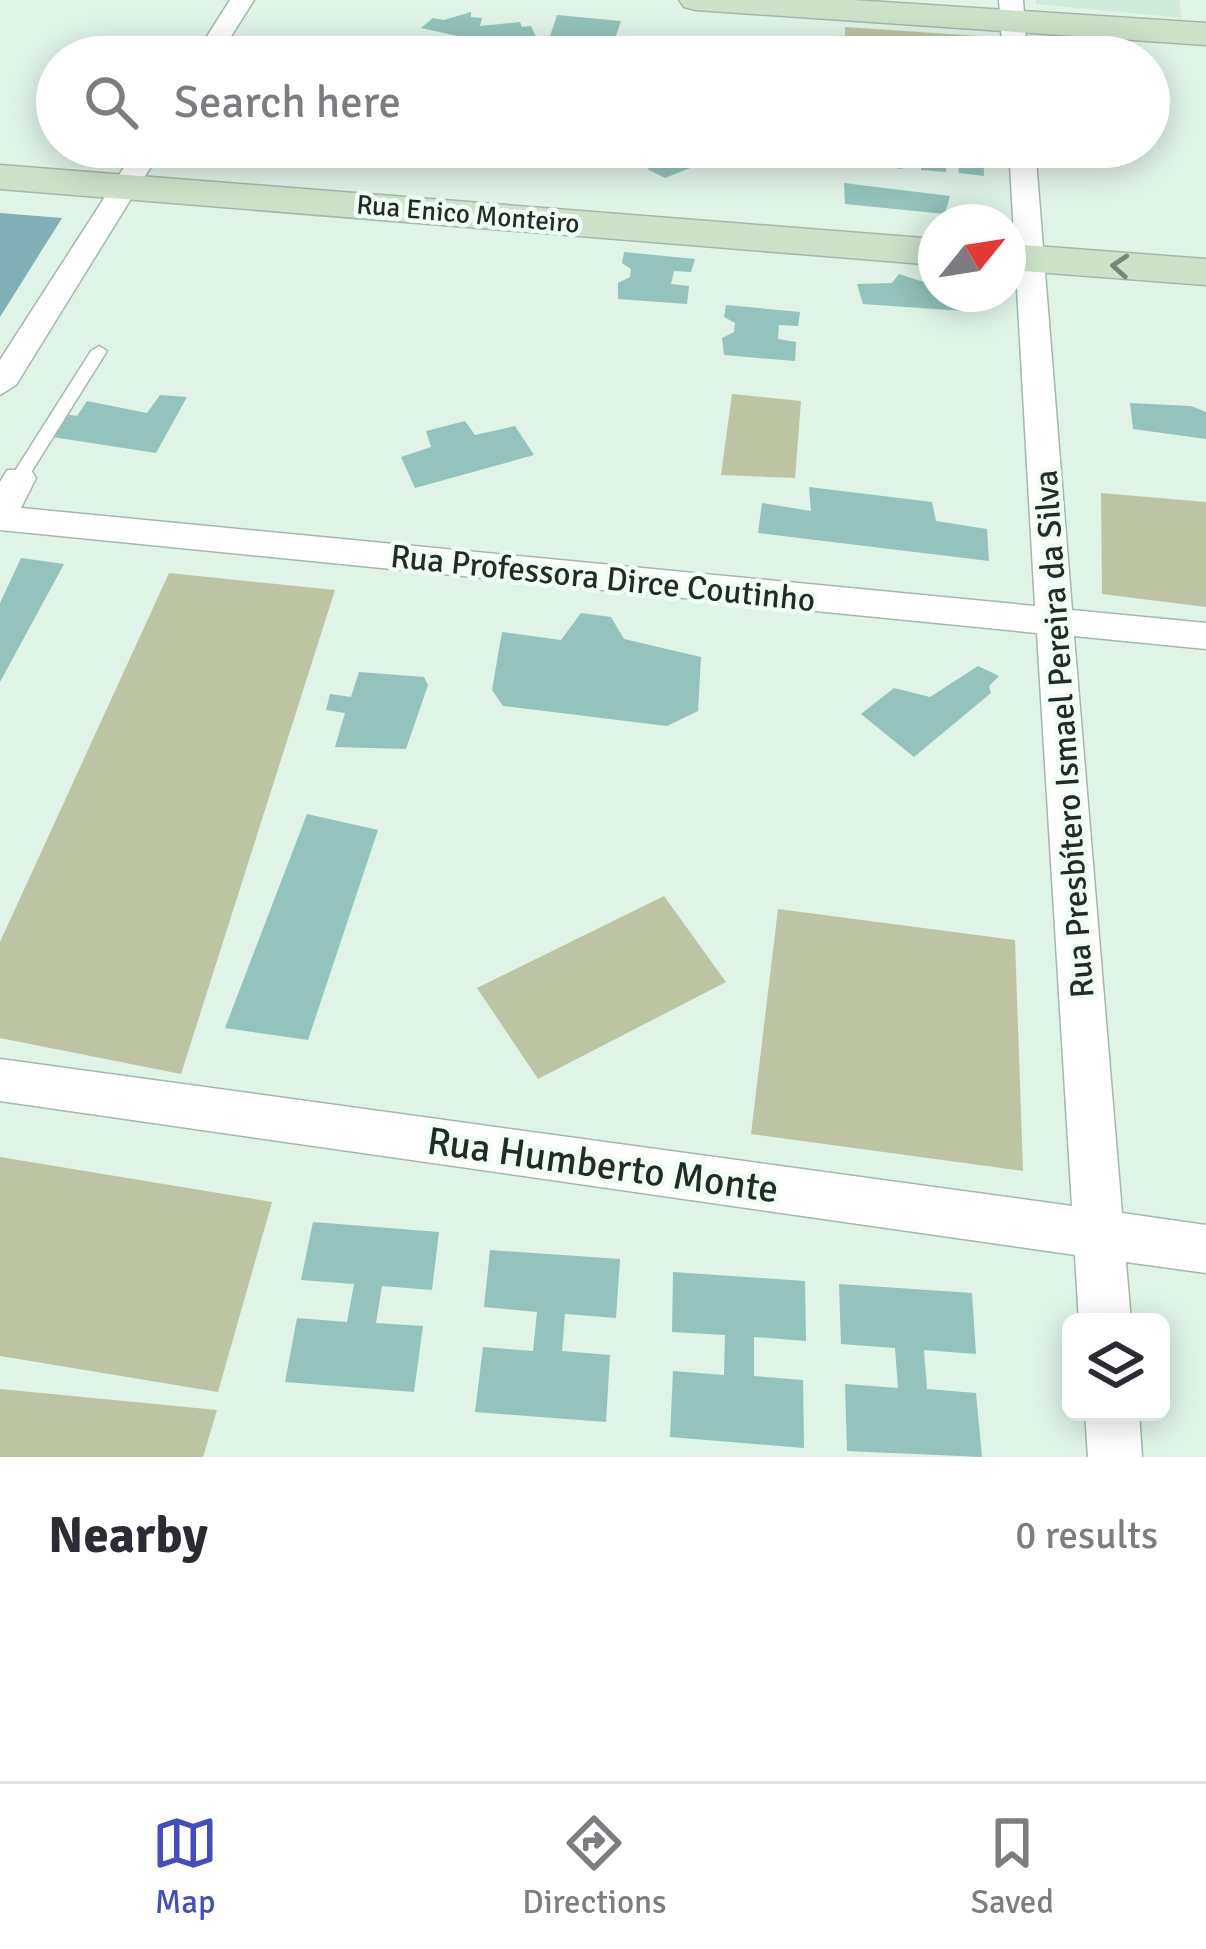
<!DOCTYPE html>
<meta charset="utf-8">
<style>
body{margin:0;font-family:Signika,sans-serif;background:#f7f7f7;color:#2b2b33}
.controls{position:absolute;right:36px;bottom:36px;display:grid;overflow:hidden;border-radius:18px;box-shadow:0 6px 30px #0003}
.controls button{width:108px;height:108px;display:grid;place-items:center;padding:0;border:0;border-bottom:3px solid #e1e1e2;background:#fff;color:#2b2b33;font:60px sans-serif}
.compass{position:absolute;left:918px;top:204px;width:108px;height:108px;border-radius:50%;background:#fff;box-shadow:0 6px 30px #0003;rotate:60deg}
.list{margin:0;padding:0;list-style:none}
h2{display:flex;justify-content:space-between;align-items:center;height:156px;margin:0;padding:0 48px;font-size:51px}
h2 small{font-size:39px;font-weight:400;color:#7c7c81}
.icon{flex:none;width:66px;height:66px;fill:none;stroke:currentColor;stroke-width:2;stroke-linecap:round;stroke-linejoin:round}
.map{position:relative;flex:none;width:1206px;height:1457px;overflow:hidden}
.search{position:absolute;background:#fff;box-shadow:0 6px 30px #0003;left:36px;right:36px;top:36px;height:132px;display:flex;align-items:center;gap:30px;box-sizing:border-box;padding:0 42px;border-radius:66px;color:#7c7c81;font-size:45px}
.sheet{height:324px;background:#fff}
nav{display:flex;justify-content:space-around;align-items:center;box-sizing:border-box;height:168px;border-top:3px solid #e1e1e2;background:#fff;font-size:33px;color:#7c7c81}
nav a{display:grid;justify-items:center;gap:6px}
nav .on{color:#434cc0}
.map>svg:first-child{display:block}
.built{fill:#ceeada}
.green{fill:#bdc4a3}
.water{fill:#80b0b6}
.building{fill:#93c3bc}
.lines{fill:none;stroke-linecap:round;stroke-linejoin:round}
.lane-casing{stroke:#a4b7ad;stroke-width:3}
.street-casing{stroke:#a4b7ad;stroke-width:3}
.secondary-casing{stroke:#a4b7ad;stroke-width:3}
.lane{fill:#fff;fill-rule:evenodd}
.street{fill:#fff;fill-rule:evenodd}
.secondary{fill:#cee2c9;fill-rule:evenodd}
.oneway{stroke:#788678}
.labels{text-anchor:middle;stroke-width:9;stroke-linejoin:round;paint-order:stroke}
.far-street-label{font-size:27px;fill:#232b27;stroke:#effff6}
.street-label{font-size:33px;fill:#232b27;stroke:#effff6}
.near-street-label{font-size:39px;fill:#232b27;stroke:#effff6}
</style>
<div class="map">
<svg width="1206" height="1457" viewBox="0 0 1206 1457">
<rect width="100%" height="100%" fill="#dff3e7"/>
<path class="built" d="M 1036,0 L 1179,0 L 1182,18 L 1036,4 Z"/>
<g class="green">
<path d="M 845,27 L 979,36 L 977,57 L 845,57 Z"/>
<path d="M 732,394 L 801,401 L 795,478 L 721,475 Z"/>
<path d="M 1101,493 L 1206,502 L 1206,607 L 1102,594 Z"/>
<path d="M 169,573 L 335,590 L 181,1074 L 0,1038 L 0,942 Z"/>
<path d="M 664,896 L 726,982 L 538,1079 L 477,988 Z"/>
<path d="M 778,909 L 1015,940 L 1023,1171 L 751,1134 Z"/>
<path d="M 0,1157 L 272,1202 L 218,1392 L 0,1356 Z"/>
<path d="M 0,1389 L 217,1410 L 203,1457 L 0,1457 Z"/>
</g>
<path class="water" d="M 0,213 L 62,218 L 0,317 Z"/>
<g class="building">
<path d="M 471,12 L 471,17 L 482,18 L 480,26 L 520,22 L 522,27 L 531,26 L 536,37 L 462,37 L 421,28 L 433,18 L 444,20 Z"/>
<path d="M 557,15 L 621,21 L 609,57 L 543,57 Z"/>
<path d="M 662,147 L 725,147 L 733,151 L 665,178 L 647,169 L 663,162 L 649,152 Z"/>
<path d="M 841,147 L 903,147 L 902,169 L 878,166 L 877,156 L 866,156 L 865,165 L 840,163 Z"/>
<path d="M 922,147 L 983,147 L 984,176 L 959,173 L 958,163 L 947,164 L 946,172 L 921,170 Z"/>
<path d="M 844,183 L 950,196 L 945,214 L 845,204 Z"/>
<path d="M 624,252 L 695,259 L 691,272 L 674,271 L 671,284 L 689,286 L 687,304 L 618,299 L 618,283 L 630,277 L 631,269 L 622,263 Z"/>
<path d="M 899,274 L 936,286 L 936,294 L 974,294 L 976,306 L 963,311 L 863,304 L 857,284 L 892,283 Z"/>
<path d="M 726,305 L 800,312 L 798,326 L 779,325 L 778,339 L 796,342 L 795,361 L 724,355 L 722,338 L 734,332 L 735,323 L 724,317 Z"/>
<path d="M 160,395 L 187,397 L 156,453 L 46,436 L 64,414 L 77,416 L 87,401 L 147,413 Z"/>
<path d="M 1130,403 L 1191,406 L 1206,412 L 1206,439 L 1133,429 Z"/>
<path d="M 465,421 L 475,435 L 515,426 L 534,455 L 415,488 L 401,457 L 431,447 L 426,431 Z"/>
<path d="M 809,487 L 932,502 L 936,521 L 987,529 L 989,561 L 758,533 L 762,503 L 811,511 Z"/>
<path d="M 21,558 L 64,564 L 0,682 L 0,603 Z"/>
<path d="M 581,613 L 611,617 L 624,639 L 701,657 L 698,711 L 667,726 L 503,706 L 492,690 L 502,632 L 561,640 Z"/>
<path d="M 978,666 L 999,676 L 989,686 L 991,693 L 914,757 L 861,714 L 894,688 L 930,697 Z"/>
<path d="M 359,672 L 424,677 L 428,685 L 406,749 L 335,747 L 345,713 L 326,710 L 330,694 L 351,697 Z"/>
<path d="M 307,814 L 378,830 L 308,1040 L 225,1028 Z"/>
<path d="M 313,1222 L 439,1232 L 432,1290 L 382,1286 L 376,1323 L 423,1326 L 414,1392 L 285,1382 L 297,1318 L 347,1322 L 354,1284 L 301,1280 Z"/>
<path d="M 490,1250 L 620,1259 L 616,1318 L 565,1314 L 562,1351 L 610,1355 L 606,1422 L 475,1412 L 483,1347 L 533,1351 L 537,1312 L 484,1307 Z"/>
<path d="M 673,1272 L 805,1281 L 806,1341 L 754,1337 L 754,1376 L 803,1380 L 804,1448 L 670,1437 L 673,1371 L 724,1375 L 725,1335 L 672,1332 Z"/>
<path d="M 839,1284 L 972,1293 L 976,1354 L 924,1350 L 927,1389 L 976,1393 L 982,1457 L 847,1451 L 845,1384 L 898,1388 L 895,1348 L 841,1344 Z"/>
</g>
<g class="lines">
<g class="lane-casing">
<path id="lane" d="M 99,346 L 107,351 L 25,482 L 13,482 L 10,478 L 13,474 L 91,351 Z"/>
</g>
<g class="street-casing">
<g id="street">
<path d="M 230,0 L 254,0 L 218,57 L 194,57 Z"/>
<path d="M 999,0 L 1023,0 L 1027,57 L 1003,57 Z"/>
<path d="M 137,147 L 163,147 L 16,385 L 0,395 L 0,360 Z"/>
<path d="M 1009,147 L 1035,147 L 1072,610 L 1206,623 L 1206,649 L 1074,636 L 1122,1213 L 1206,1225 L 1206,1273 L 1126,1262 L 1131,1322 L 1079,1322 L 1075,1255 L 0,1101 L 0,1059 L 1072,1206 L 1037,633 L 0,530 L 0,482 L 7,470 L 31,470 L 36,478 L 21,508 L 1035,606 Z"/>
<path d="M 1085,1412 L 1139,1412 L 1142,1457 L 1088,1457 Z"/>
</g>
</g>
<g class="secondary-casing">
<g id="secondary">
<path d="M 679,0 L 853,0 L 1206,23 L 1206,45 L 696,10 L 684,7 Z"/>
<path d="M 0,165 L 936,239 L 936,265 L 0,189 Z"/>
<path d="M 1008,244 L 1206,259 L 1206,285 L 1008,270 Z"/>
</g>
</g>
<use href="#lane" class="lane"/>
<use href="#street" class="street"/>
<use href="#secondary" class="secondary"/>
</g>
<defs><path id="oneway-chevron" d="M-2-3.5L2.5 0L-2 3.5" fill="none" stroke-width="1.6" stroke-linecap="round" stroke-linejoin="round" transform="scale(3)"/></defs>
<use class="oneway" href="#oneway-chevron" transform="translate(1120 266) rotate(-176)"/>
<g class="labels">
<g class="far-street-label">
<text transform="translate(468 214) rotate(5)" y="9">Rua Enico Monteiro</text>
</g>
<g class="street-label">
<text transform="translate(603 577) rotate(6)" y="12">Rua Professora Dirce Coutinho</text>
<text transform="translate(1063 734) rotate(-94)" y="12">Rua Presbítero Ismael Pereira da Silva</text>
</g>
<g class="near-street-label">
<text transform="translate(603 1164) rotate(8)" y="14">Rua Humberto Monte</text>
</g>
</g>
</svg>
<div class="controls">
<button><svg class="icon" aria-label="layers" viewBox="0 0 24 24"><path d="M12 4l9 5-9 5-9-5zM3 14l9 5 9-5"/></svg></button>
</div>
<svg class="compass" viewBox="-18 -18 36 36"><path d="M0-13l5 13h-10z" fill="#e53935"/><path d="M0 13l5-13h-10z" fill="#7c7c81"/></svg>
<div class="search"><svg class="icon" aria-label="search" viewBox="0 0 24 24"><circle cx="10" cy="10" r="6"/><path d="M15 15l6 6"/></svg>Search here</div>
</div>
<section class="sheet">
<h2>Nearby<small>0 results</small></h2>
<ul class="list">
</ul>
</section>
<nav>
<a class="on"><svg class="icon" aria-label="map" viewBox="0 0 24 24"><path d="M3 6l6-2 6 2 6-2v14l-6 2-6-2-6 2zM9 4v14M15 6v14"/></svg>Map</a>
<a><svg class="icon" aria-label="directions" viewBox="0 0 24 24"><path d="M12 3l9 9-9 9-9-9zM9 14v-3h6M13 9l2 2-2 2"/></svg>Directions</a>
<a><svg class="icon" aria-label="saved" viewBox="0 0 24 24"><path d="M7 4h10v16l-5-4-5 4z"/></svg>Saved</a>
</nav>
